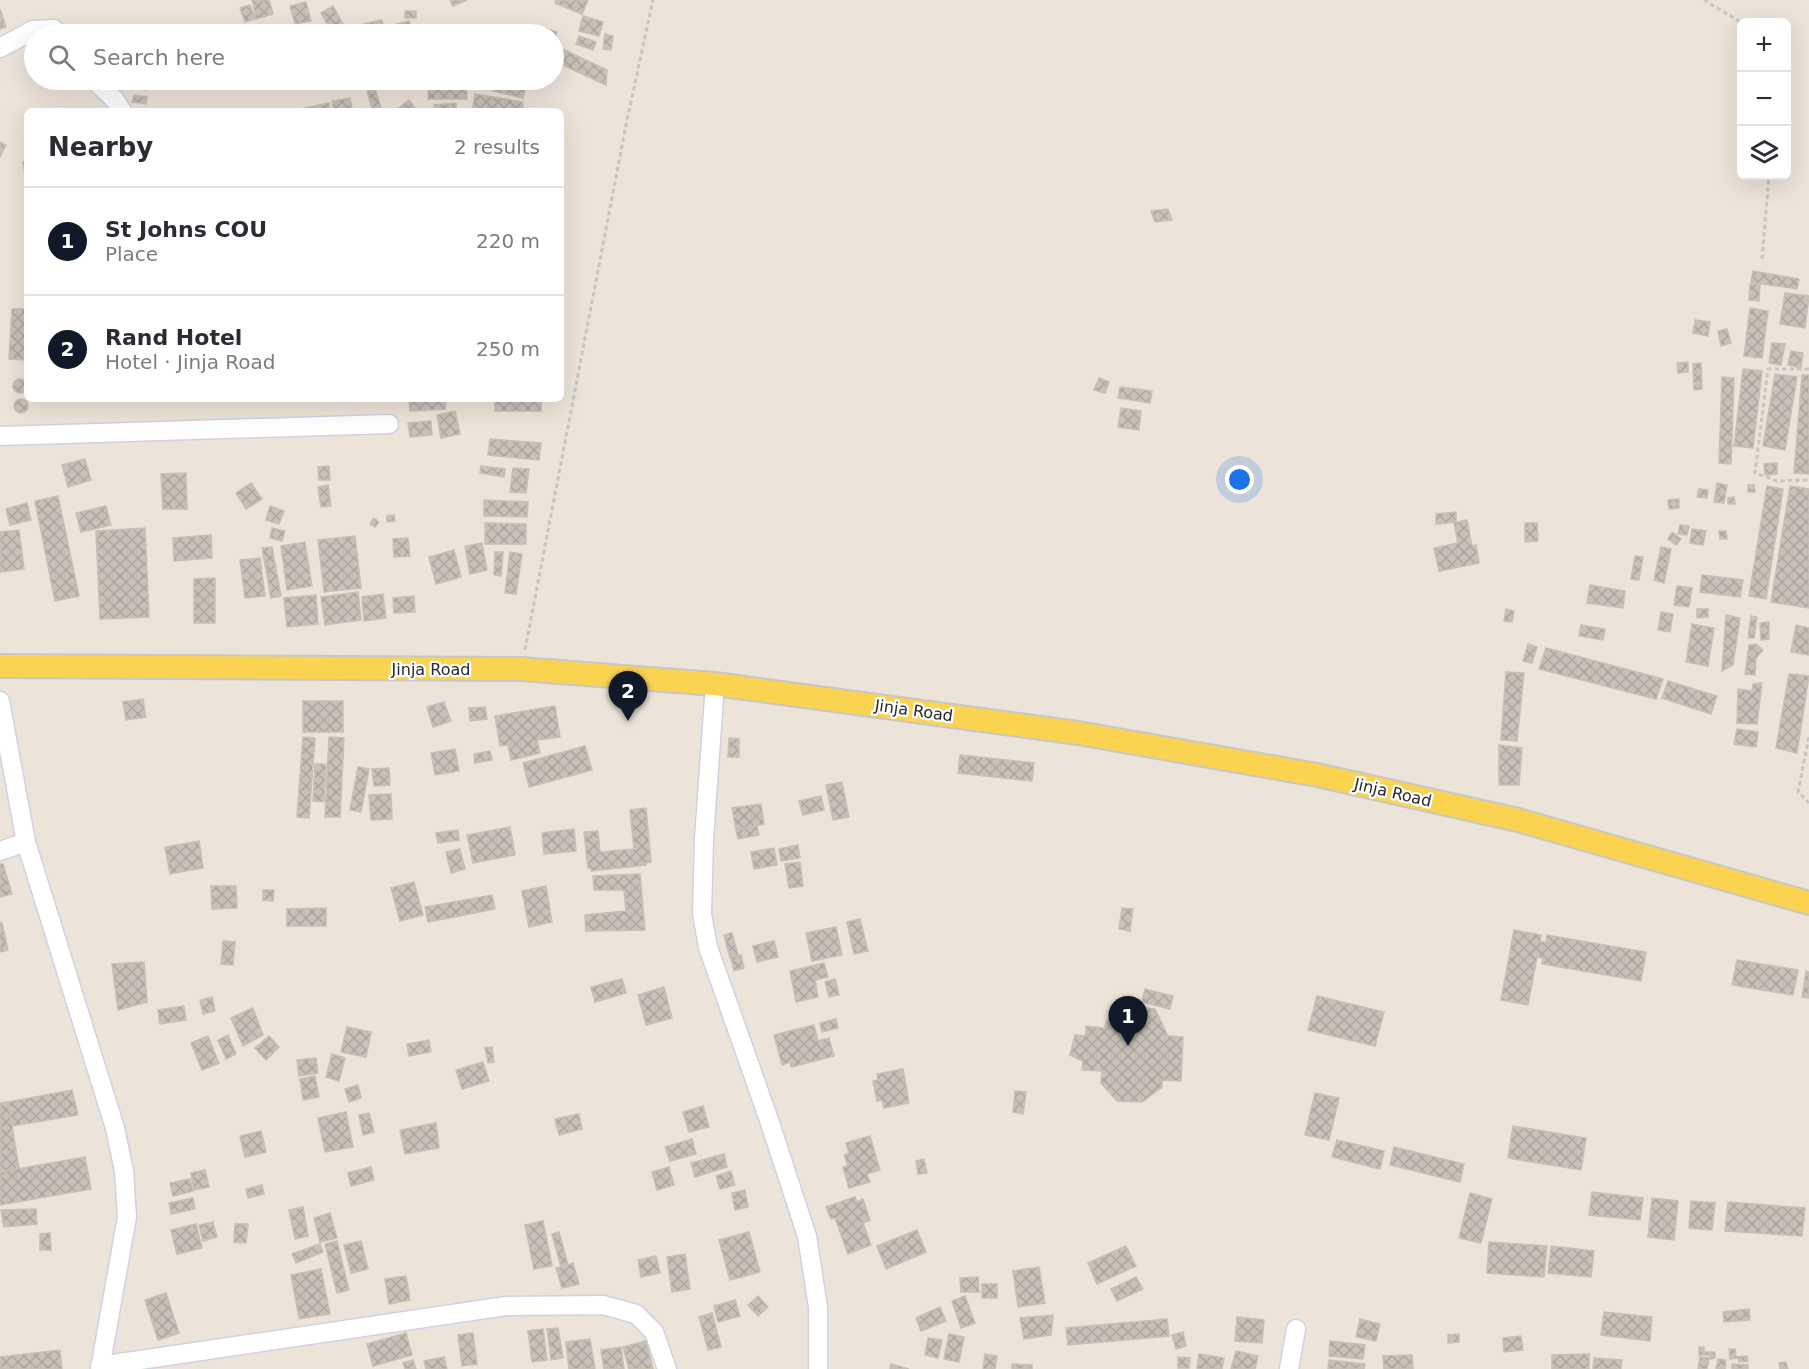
<!DOCTYPE html>
<meta charset="utf-8">
<style>
body{margin:0;font-family:"DejaVu Sans",sans-serif;background:#f7f7f7;color:#2b2b33}
.controls{position:absolute;right:18px;top:18px;display:grid;overflow:hidden;border-radius:9px;box-shadow:0 6px 24px #0002}
.controls button{width:54px;height:54px;display:grid;place-items:center;padding:0;border:0;border-bottom:2px solid #e1e1e2;background:#fff;color:#2b2b33;font:30px sans-serif}
.you{position:absolute;left:1240px;top:480px;width:21px;height:21px;margin:-15px;border:4px solid #fff;border-radius:50%;background:#1a73e8;box-shadow:0 0 0 9px #1a73e833}
.badge{display:grid;place-items:center;width:39px;height:39px;border-radius:50%;background:#111827;color:#fff;font-size:20px;font-weight:700}
.pin{position:absolute;translate:-50% -50px;filter:drop-shadow(0 2px 3px #0008)}
.pin::after{content:'';position:absolute;top:32px;width:21px;height:18px;background:inherit;clip-path:polygon(0 0,100% 0,50% 100%)}
.list{margin:0;padding:0;list-style:none}
h2{display:flex;justify-content:space-between;align-items:center;height:78px;margin:0;padding:0 24px;font-size:26px}
h2 small{font-size:20px;font-weight:400;color:#7c7c81}
.list li{display:grid;grid-template-columns:39px 1fr auto;gap:18px;align-items:center;box-sizing:border-box;height:108px;padding:0 24px;border-top:2px solid #e1e1e2}
.list b{display:block;font-size:22px;white-space:nowrap}
.list p{margin:0;font-size:20px;white-space:nowrap;color:#7c7c81}
.list em{font-size:20px;font-style:normal;color:#7c7c81}
.icon{flex:none;width:33px;height:33px;fill:none;stroke:currentColor;stroke-width:2;stroke-linecap:round;stroke-linejoin:round}
.map{position:relative;flex:none;width:1809px;height:1369px;overflow:hidden}
.search{position:absolute;background:#fff;box-shadow:0 6px 24px #0002;left:24px;top:24px;width:540px;height:66px;display:flex;align-items:center;gap:15px;box-sizing:border-box;padding:0 21px;border-radius:33px;color:#7c7c81;font-size:22px}
.panel{position:absolute;background:#fff;box-shadow:0 6px 24px #0002;left:24px;top:108px;width:540px;height:294px;border-radius:9px}
.map>svg:first-child{display:block}
.building{fill:url(#building-cross-hatch);stroke:#c7c0b3;stroke-width:1.5}
.lines{fill:none;stroke-linecap:round;stroke-linejoin:round}
.minor-casing{stroke:#ced2e3;stroke-width:21}
.major-casing{stroke:#c7c7c7;stroke-width:26}
.path{stroke:#c7c7c7;stroke-width:3;stroke-dasharray:4.5 3;stroke-linecap:butt}
.minor{stroke:#fff;stroke-width:18}
.major{stroke:#fad350;stroke-width:22}
.labels{text-anchor:middle;stroke-width:4.5;stroke-linejoin:round;paint-order:stroke}
.street-label{font-size:16px;fill:#282828;stroke:#fff}
</style>
<div class="map">
<svg width="1809" height="1369" viewBox="0 0 1809 1369">
<defs>
<pattern id="building-cross-hatch" width="8" height="8" patternUnits="userSpaceOnUse" patternTransform="scale(1.5)"><rect width="8" height="8" fill="#c7c1b9"/><path d="M0 0l8 8M0 8l8-8" fill="none" stroke="#aba69f"/></pattern>
</defs>
<rect width="100%" height="100%" fill="#ece4d9"/>
<g class="building">
<path d="M 252,0 L 269,0 L 273,14 L 256,19 Z"/>
<path d="M 450,0 L 467,0 L 453,6 Z"/>
<path d="M 556,0 L 588,0 L 582,14 L 555,3 Z"/>
<path d="M 306,2 L 311,21 L 295,24 L 290,6 Z"/>
<path d="M 250,5 L 255,19 L 245,22 L 240,8 Z"/>
<path d="M 333,6 L 344,26 L 332,33 L 321,13 Z"/>
<path d="M 0,9 L 6,27 L 0,29 Z"/>
<rect x="405" y="11" width="11" height="7"/>
<path d="M 583,16 L 603,22 L 599,36 L 579,31 Z"/>
<path d="M 382,20 L 385,34 L 365,34 L 363,24 Z"/>
<path d="M 409,21 L 413,34 L 392,34 L 390,26 Z"/>
<path d="M 547,29 L 557,32 L 554,43 L 554,34 L 545,34 Z"/>
<path d="M 605,34 L 613,36 L 611,50 L 603,49 Z"/>
<path d="M 579,36 L 596,42 L 593,50 L 576,44 Z"/>
<path d="M 558,47 L 607,70 L 606,85 L 554,61 L 554,55 Z"/>
<path d="M 137,80 L 147,81 L 146,90 L 135,88 Z"/>
<path d="M 471,80 L 492,80 L 491,85 L 471,81 Z"/>
<path d="M 496,80 L 527,80 L 523,98 L 493,91 Z"/>
<path d="M 429,82 L 466,83 L 467,99 L 428,99 Z"/>
<path d="M 375,89 L 382,111 L 373,111 L 367,92 Z"/>
<path d="M 475,94 L 523,102 L 522,111 L 498,111 L 473,107 Z"/>
<path d="M 134,95 L 147,97 L 146,104 L 132,102 Z"/>
<path d="M 350,98 L 352,108 L 334,111 L 332,101 Z"/>
<path d="M 409,100 L 417,111 L 395,111 Z"/>
<path d="M 329,103 L 330,111 L 295,111 L 295,110 Z"/>
<path d="M 456,103 L 456,110 L 435,111 L 434,105 Z"/>
<path d="M 0,142 L 6,145 L 0,157 Z"/>
<path d="M 27,161 L 27,173 L 25,174 L 23,162 Z"/>
<path d="M 1168,209 L 1172,220 L 1155,222 L 1151,211 Z"/>
<path d="M 1753,271 L 1799,279 L 1797,289 L 1751,282 Z"/>
<path d="M 1750,284 L 1760,284 L 1759,301 L 1749,300 Z"/>
<path d="M 1785,293 L 1809,296 L 1805,328 L 1780,324 Z"/>
<path d="M 1750,308 L 1768,311 L 1762,358 L 1744,356 Z"/>
<path d="M 12,309 L 27,309 L 25,360 L 9,359 Z"/>
<path d="M 1695,320 L 1710,322 L 1708,336 L 1693,333 Z"/>
<path d="M 1727,329 L 1731,343 L 1721,346 L 1718,331 Z"/>
<path d="M 1772,343 L 1785,344 L 1781,365 L 1769,363 Z"/>
<path d="M 1791,351 L 1803,353 L 1801,368 L 1788,365 Z"/>
<path d="M 1688,362 L 1688,372 L 1678,373 L 1677,363 Z"/>
<path d="M 1701,363 L 1702,389 L 1694,390 L 1693,364 Z"/>
<path d="M 1743,369 L 1762,371 L 1753,448 L 1734,446 Z"/>
<path d="M 1775,374 L 1797,377 L 1785,450 L 1763,446 Z"/>
<path d="M 1802,375 L 1809,375 L 1809,474 L 1794,473 Z"/>
<path d="M 1722,377 L 1734,378 L 1731,464 L 1719,463 Z"/>
<path d="M 1099,378 L 1109,382 L 1105,393 L 1094,390 Z"/>
<circle cx="20" cy="386" r="7"/>
<path d="M 1120,387 L 1152,391 L 1150,403 L 1118,398 Z"/>
<path d="M 409,399 L 446,399 L 445,409 L 410,411 Z"/>
<rect x="495" y="399" width="46" height="12"/>
<circle cx="21" cy="406" r="7"/>
<path d="M 1121,408 L 1141,411 L 1139,430 L 1118,427 Z"/>
<path d="M 455,411 L 460,434 L 441,438 L 437,415 Z"/>
<path d="M 431,421 L 432,435 L 410,437 L 408,423 Z"/>
<path d="M 490,439 L 541,443 L 539,460 L 488,455 Z"/>
<path d="M 85,459 L 91,480 L 68,487 L 62,465 Z"/>
<path d="M 1777,463 L 1777,474 L 1765,475 L 1764,464 Z"/>
<path d="M 329,466 L 330,480 L 319,480 L 318,467 Z"/>
<path d="M 481,466 L 505,469 L 504,477 L 480,473 Z"/>
<path d="M 513,468 L 529,469 L 526,493 L 510,492 Z"/>
<path d="M 186,473 L 187,509 L 163,509 L 161,474 Z"/>
<path d="M 251,483 L 262,499 L 246,509 L 236,493 Z"/>
<path d="M 1717,483 L 1727,485 L 1724,503 L 1714,502 Z"/>
<path d="M 328,485 L 331,506 L 321,507 L 318,487 Z"/>
<path d="M 1748,485 L 1754,485 L 1755,492 L 1748,492 Z"/>
<path d="M 1767,486 L 1783,489 L 1766,599 L 1749,596 Z"/>
<path d="M 1790,486 L 1809,489 L 1809,608 L 1771,602 Z"/>
<path d="M 1699,489 L 1708,490 L 1707,498 L 1697,497 Z"/>
<path d="M 58,496 L 79,596 L 55,601 L 35,501 Z"/>
<path d="M 1734,497 L 1735,504 L 1728,504 L 1728,498 Z"/>
<path d="M 1679,499 L 1679,508 L 1669,509 L 1668,500 Z"/>
<path d="M 484,500 L 528,502 L 527,517 L 484,516 Z"/>
<path d="M 27,503 L 31,520 L 10,525 L 6,509 Z"/>
<path d="M 106,506 L 111,525 L 81,532 L 76,513 Z"/>
<path d="M 270,506 L 284,511 L 279,524 L 266,520 Z"/>
<path d="M 1456,512 L 1456,522 L 1436,524 L 1436,514 Z"/>
<path d="M 394,515 L 395,521 L 387,522 L 387,516 Z"/>
<path d="M 374,518 L 379,522 L 375,527 L 370,524 Z"/>
<path d="M 1467,520 L 1472,546 L 1476,545 L 1479,563 L 1439,571 L 1434,548 L 1458,543 L 1454,523 Z"/>
<path d="M 485,523 L 526,524 L 526,544 L 485,544 Z"/>
<path d="M 1525,523 L 1537,523 L 1538,541 L 1525,542 Z"/>
<path d="M 1680,525 L 1689,526 L 1687,535 L 1678,534 Z"/>
<path d="M 145,528 L 149,617 L 100,619 L 96,531 Z"/>
<path d="M 272,528 L 285,531 L 282,541 L 270,538 Z"/>
<path d="M 1692,529 L 1706,531 L 1703,545 L 1690,543 Z"/>
<path d="M 19,530 L 24,569 L 0,572 L 0,532 Z"/>
<path d="M 1719,531 L 1726,531 L 1727,539 L 1720,539 Z"/>
<path d="M 1672,532 L 1681,539 L 1676,545 L 1668,539 Z"/>
<path d="M 211,535 L 212,558 L 174,561 L 173,538 Z"/>
<path d="M 355,536 L 361,588 L 324,592 L 318,540 Z"/>
<path d="M 408,538 L 410,556 L 394,557 L 393,539 Z"/>
<path d="M 305,542 L 312,586 L 287,590 L 281,546 Z"/>
<path d="M 482,543 L 487,570 L 470,574 L 465,546 Z"/>
<path d="M 272,547 L 281,596 L 271,598 L 262,548 Z"/>
<path d="M 1661,547 L 1671,549 L 1664,583 L 1654,580 Z"/>
<path d="M 454,550 L 461,577 L 436,584 L 429,557 Z"/>
<path d="M 495,552 L 503,552 L 501,576 L 494,575 Z"/>
<path d="M 510,552 L 522,554 L 516,594 L 505,593 Z"/>
<path d="M 1635,556 L 1643,557 L 1639,580 L 1631,579 Z"/>
<path d="M 260,558 L 265,596 L 245,598 L 240,560 Z"/>
<path d="M 1702,575 L 1743,580 L 1740,597 L 1700,592 Z"/>
<path d="M 215,578 L 215,623 L 194,623 L 194,579 Z"/>
<path d="M 1590,585 L 1625,591 L 1623,608 L 1587,603 Z"/>
<path d="M 1677,586 L 1692,588 L 1689,607 L 1674,605 Z"/>
<path d="M 358,592 L 361,620 L 325,625 L 321,597 Z"/>
<path d="M 383,594 L 386,618 L 364,621 L 362,597 Z"/>
<path d="M 316,595 L 318,624 L 287,627 L 284,598 Z"/>
<path d="M 414,596 L 415,612 L 394,613 L 393,598 Z"/>
<path d="M 1506,609 L 1514,611 L 1512,622 L 1504,621 Z"/>
<path d="M 1697,609 L 1708,609 L 1708,617 L 1697,618 Z"/>
<path d="M 1661,612 L 1673,614 L 1670,632 L 1658,630 Z"/>
<path d="M 1726,615 L 1740,618 L 1733,665 L 1722,671 Z"/>
<path d="M 1751,616 L 1757,617 L 1754,638 L 1748,638 Z"/>
<path d="M 1769,622 L 1769,639 L 1761,640 L 1760,623 Z"/>
<path d="M 1692,624 L 1714,628 L 1708,666 L 1686,662 Z"/>
<path d="M 1581,625 L 1605,629 L 1603,640 L 1579,636 Z"/>
<path d="M 1796,625 L 1809,628 L 1809,655 L 1791,652 Z"/>
<path d="M 1528,644 L 1537,647 L 1532,663 L 1523,661 Z"/>
<path d="M 1756,644 L 1763,650 L 1756,658 L 1755,675 L 1745,674 L 1749,645 Z"/>
<path d="M 1546,648 L 1663,679 L 1656,699 L 1539,669 Z"/>
<path d="M 1506,672 L 1524,673 L 1517,741 L 1501,740 Z"/>
<path d="M 1789,674 L 1809,676 L 1797,753 L 1776,748 Z"/>
<path d="M 1668,681 L 1717,696 L 1711,714 L 1662,698 Z"/>
<path d="M 1762,683 L 1757,724 L 1737,723 L 1738,689 L 1752,691 L 1753,684 Z"/>
<path d="M 143,699 L 146,717 L 126,720 L 123,702 Z"/>
<rect x="303" y="701" width="40" height="31"/>
<path d="M 444,702 L 451,721 L 433,727 L 427,707 Z"/>
<path d="M 555,706 L 560,737 L 537,740 L 540,753 L 511,760 L 508,745 L 500,746 L 495,716 Z"/>
<path d="M 485,707 L 487,719 L 470,721 L 469,708 Z"/>
<path d="M 1737,729 L 1758,732 L 1756,747 L 1734,744 Z"/>
<path d="M 303,737 L 315,738 L 309,818 L 297,817 Z"/>
<path d="M 329,737 L 344,738 L 340,817 L 325,817 Z"/>
<path d="M 729,738 L 739,739 L 739,757 L 728,757 Z"/>
<path d="M 1499,745 L 1522,748 L 1519,785 L 1499,785 Z"/>
<path d="M 585,746 L 592,770 L 529,787 L 523,763 Z"/>
<path d="M 455,749 L 459,771 L 435,775 L 431,753 Z"/>
<path d="M 490,751 L 492,760 L 475,763 L 474,754 Z"/>
<path d="M 960,755 L 1034,763 L 1032,781 L 958,773 Z"/>
<path d="M 315,764 L 326,764 L 324,802 L 313,801 Z"/>
<path d="M 358,767 L 369,769 L 361,812 L 350,810 Z"/>
<path d="M 389,768 L 390,785 L 374,786 L 372,769 Z"/>
<path d="M 842,782 L 849,817 L 833,820 L 826,785 Z"/>
<path d="M 391,794 L 392,819 L 371,820 L 369,795 Z"/>
<path d="M 821,796 L 824,810 L 803,815 L 799,801 Z"/>
<path d="M 761,804 L 764,824 L 736,830 L 732,808 Z"/>
<path d="M 646,808 L 651,862 L 646,863 L 646,865 L 591,871 L 591,868 L 588,868 L 584,832 L 598,831 L 600,852 L 634,849 L 630,810 Z"/>
<path d="M 757,826 L 759,835 L 738,839 L 736,830 Z"/>
<path d="M 510,827 L 515,855 L 473,863 L 467,835 Z"/>
<path d="M 574,829 L 576,851 L 544,854 L 542,833 Z"/>
<path d="M 458,830 L 459,840 L 438,843 L 436,833 Z"/>
<path d="M 199,841 L 203,868 L 170,874 L 165,847 Z"/>
<path d="M 798,845 L 800,858 L 781,861 L 779,849 Z"/>
<path d="M 774,848 L 777,865 L 754,869 L 751,852 Z"/>
<path d="M 460,849 L 465,869 L 451,873 L 446,852 Z"/>
<path d="M 800,862 L 803,886 L 789,888 L 785,864 Z"/>
<path d="M 0,864 L 3,864 L 12,894 L 0,897 Z"/>
<path d="M 640,874 L 645,930 L 586,931 L 585,915 L 626,911 L 624,890 L 594,890 L 593,876 Z"/>
<path d="M 414,882 L 423,915 L 400,921 L 391,888 Z"/>
<path d="M 211,886 L 236,886 L 237,908 L 212,909 Z"/>
<path d="M 546,886 L 552,922 L 529,927 L 522,891 Z"/>
<path d="M 263,890 L 274,890 L 273,901 L 263,900 Z"/>
<path d="M 492,895 L 495,909 L 428,922 L 425,907 Z"/>
<path d="M 326,908 L 326,926 L 287,926 L 287,909 Z"/>
<path d="M 1122,908 L 1133,909 L 1130,931 L 1119,929 Z"/>
<path d="M 860,919 L 868,951 L 854,954 L 847,922 Z"/>
<path d="M 0,923 L 2,923 L 8,950 L 0,952 Z"/>
<path d="M 836,927 L 842,955 L 812,961 L 806,933 Z"/>
<path d="M 1514,930 L 1541,935 L 1540,942 L 1546,942 L 1547,935 L 1646,952 L 1641,981 L 1542,964 L 1543,958 L 1537,957 L 1528,1005 L 1501,1000 Z"/>
<path d="M 732,933 L 738,955 L 730,958 L 724,935 Z"/>
<path d="M 223,941 L 235,942 L 233,965 L 221,964 Z"/>
<path d="M 774,941 L 778,957 L 757,962 L 753,946 Z"/>
<path d="M 741,955 L 744,968 L 734,971 L 731,957 Z"/>
<path d="M 1737,960 L 1798,970 L 1793,995 L 1732,985 Z"/>
<path d="M 144,962 L 147,1002 L 118,1010 L 112,964 Z"/>
<path d="M 824,963 L 828,977 L 815,980 L 818,997 L 796,1002 L 790,971 Z"/>
<path d="M 1806,971 L 1809,972 L 1809,998 L 1802,997 Z"/>
<path d="M 622,979 L 626,993 L 595,1002 L 591,987 Z"/>
<path d="M 835,979 L 839,995 L 829,997 L 825,982 Z"/>
<path d="M 664,987 L 672,1018 L 646,1025 L 638,995 Z"/>
<path d="M 1145,989 L 1173,996 L 1170,1009 L 1142,1002 Z"/>
<path d="M 1317,996 L 1384,1012 L 1375,1046 L 1308,1030 Z"/>
<path d="M 212,997 L 215,1011 L 203,1014 L 200,1000 Z"/>
<path d="M 184,1006 L 186,1020 L 160,1024 L 158,1010 Z"/>
<path d="M 1128,1006 L 1155,1009 L 1168,1036 L 1183,1037 L 1181,1081 L 1162,1080 L 1162,1087 L 1142,1102 L 1117,1101 L 1101,1083 L 1102,1071 L 1082,1070 L 1083,1061 L 1070,1055 L 1075,1035 L 1086,1036 L 1086,1026 L 1104,1028 L 1107,1020 Z"/>
<path d="M 253,1008 L 263,1035 L 243,1046 L 231,1018 Z"/>
<path d="M 836,1019 L 838,1028 L 822,1032 L 820,1023 Z"/>
<path d="M 814,1025 L 818,1041 L 829,1038 L 834,1056 L 791,1067 L 790,1062 L 782,1065 L 774,1035 Z"/>
<path d="M 347,1027 L 371,1032 L 366,1057 L 341,1052 Z"/>
<path d="M 228,1035 L 236,1054 L 226,1059 L 218,1040 Z"/>
<path d="M 208,1036 L 219,1063 L 202,1070 L 191,1043 Z"/>
<path d="M 269,1036 L 279,1047 L 266,1060 L 255,1048 Z"/>
<path d="M 429,1040 L 431,1052 L 409,1056 L 407,1044 Z"/>
<path d="M 492,1047 L 494,1062 L 488,1063 L 485,1048 Z"/>
<path d="M 332,1054 L 345,1058 L 339,1081 L 326,1077 Z"/>
<path d="M 316,1058 L 318,1073 L 299,1076 L 297,1060 Z"/>
<path d="M 483,1062 L 489,1081 L 462,1089 L 456,1070 Z"/>
<path d="M 903,1069 L 909,1103 L 884,1108 L 882,1100 L 877,1101 L 873,1081 L 878,1080 L 877,1074 Z"/>
<path d="M 315,1076 L 319,1097 L 303,1100 L 300,1079 Z"/>
<path d="M 358,1085 L 361,1098 L 349,1102 L 345,1089 Z"/>
<path d="M 72,1090 L 78,1115 L 12,1126 L 8,1102 Z"/>
<path d="M 1015,1091 L 1026,1092 L 1023,1114 L 1013,1112 Z"/>
<path d="M 1315,1093 L 1339,1098 L 1329,1140 L 1305,1135 Z"/>
<path d="M 8,1102 L 19,1168 L 0,1172 L 0,1103 Z"/>
<path d="M 703,1106 L 709,1127 L 689,1132 L 683,1112 Z"/>
<path d="M 346,1112 L 353,1147 L 325,1152 L 318,1118 Z"/>
<path d="M 369,1113 L 374,1132 L 363,1135 L 359,1115 Z"/>
<path d="M 579,1114 L 582,1129 L 559,1135 L 555,1119 Z"/>
<path d="M 436,1123 L 439,1148 L 405,1154 L 400,1130 Z"/>
<path d="M 1513,1126 L 1586,1138 L 1581,1170 L 1508,1158 Z"/>
<path d="M 261,1131 L 266,1152 L 245,1157 L 240,1136 Z"/>
<path d="M 870,1136 L 880,1170 L 867,1174 L 870,1182 L 849,1188 L 843,1167 L 848,1166 L 844,1155 L 849,1153 L 846,1143 Z"/>
<path d="M 692,1139 L 696,1154 L 670,1161 L 665,1147 Z"/>
<path d="M 1337,1140 L 1384,1151 L 1380,1169 L 1332,1157 Z"/>
<path d="M 1394,1147 L 1464,1164 L 1460,1182 L 1390,1165 Z"/>
<path d="M 724,1154 L 727,1167 L 695,1177 L 691,1163 Z"/>
<path d="M 85,1157 L 91,1189 L 0,1205 L 0,1172 Z"/>
<path d="M 924,1159 L 927,1173 L 918,1174 L 916,1161 Z"/>
<path d="M 371,1167 L 374,1180 L 351,1186 L 348,1173 Z"/>
<path d="M 669,1167 L 674,1185 L 657,1190 L 652,1172 Z"/>
<path d="M 205,1170 L 209,1187 L 194,1190 L 191,1173 Z"/>
<path d="M 731,1171 L 735,1185 L 720,1189 L 716,1176 Z"/>
<path d="M 190,1179 L 193,1191 L 173,1196 L 170,1183 Z"/>
<path d="M 262,1185 L 264,1194 L 248,1198 L 246,1189 Z"/>
<path d="M 745,1190 L 748,1207 L 735,1210 L 732,1193 Z"/>
<path d="M 1592,1192 L 1643,1198 L 1640,1220 L 1589,1215 Z"/>
<path d="M 1470,1193 L 1492,1199 L 1481,1243 L 1459,1238 Z"/>
<path d="M 855,1197 L 857,1202 L 863,1199 L 870,1220 L 863,1223 L 871,1245 L 848,1254 L 835,1218 L 831,1219 L 826,1207 Z"/>
<path d="M 193,1198 L 195,1209 L 171,1214 L 169,1203 Z"/>
<path d="M 1652,1198 L 1678,1201 L 1674,1240 L 1648,1237 Z"/>
<path d="M 1691,1201 L 1715,1203 L 1712,1230 L 1689,1228 Z"/>
<path d="M 1728,1202 L 1805,1208 L 1802,1236 L 1725,1231 Z"/>
<path d="M 303,1207 L 308,1236 L 295,1239 L 289,1210 Z"/>
<path d="M 36,1209 L 37,1224 L 4,1227 L 1,1210 Z"/>
<path d="M 330,1213 L 337,1238 L 320,1242 L 314,1218 Z"/>
<path d="M 543,1221 L 552,1266 L 534,1269 L 525,1225 Z"/>
<path d="M 213,1222 L 217,1237 L 203,1241 L 199,1225 Z"/>
<path d="M 196,1224 L 202,1248 L 177,1254 L 171,1230 Z"/>
<path d="M 235,1224 L 248,1224 L 246,1243 L 234,1242 Z"/>
<path d="M 917,1230 L 926,1252 L 886,1269 L 877,1246 Z"/>
<path d="M 559,1232 L 568,1265 L 573,1263 L 579,1284 L 562,1288 L 556,1268 L 561,1267 L 552,1234 Z"/>
<path d="M 749,1232 L 760,1272 L 730,1280 L 719,1240 Z"/>
<path d="M 50,1233 L 51,1250 L 40,1250 L 40,1234 Z"/>
<path d="M 337,1241 L 349,1290 L 337,1293 L 325,1244 Z"/>
<path d="M 361,1241 L 368,1269 L 351,1273 L 344,1245 Z"/>
<path d="M 1489,1242 L 1547,1246 L 1544,1277 L 1487,1273 Z"/>
<path d="M 320,1244 L 323,1252 L 296,1263 L 292,1254 Z"/>
<path d="M 1126,1246 L 1136,1266 L 1097,1284 L 1088,1263 Z"/>
<path d="M 1551,1246 L 1594,1251 L 1591,1277 L 1548,1273 Z"/>
<path d="M 685,1254 L 690,1289 L 672,1292 L 667,1257 Z"/>
<path d="M 656,1256 L 660,1273 L 641,1277 L 638,1260 Z"/>
<path d="M 1039,1267 L 1045,1303 L 1018,1307 L 1013,1271 Z"/>
<path d="M 321,1269 L 330,1314 L 299,1319 L 291,1275 Z"/>
<path d="M 406,1276 L 410,1300 L 389,1304 L 385,1279 Z"/>
<path d="M 978,1277 L 979,1292 L 961,1292 L 960,1278 Z"/>
<path d="M 1136,1277 L 1143,1289 L 1117,1301 L 1111,1289 Z"/>
<rect x="982" y="1284" width="15" height="14"/>
<path d="M 166,1293 L 179,1333 L 158,1340 L 145,1300 Z"/>
<path d="M 758,1296 L 768,1307 L 758,1316 L 748,1305 Z"/>
<path d="M 965,1296 L 975,1323 L 961,1328 L 952,1301 Z"/>
<path d="M 735,1300 L 740,1316 L 718,1322 L 714,1306 Z"/>
<path d="M 940,1307 L 946,1321 L 921,1331 L 916,1318 Z"/>
<path d="M 1749,1309 L 1750,1320 L 1724,1322 L 1723,1312 Z"/>
<path d="M 1604,1312 L 1652,1317 L 1650,1341 L 1601,1335 Z"/>
<path d="M 712,1313 L 721,1347 L 708,1350 L 699,1317 Z"/>
<path d="M 1053,1315 L 1051,1335 L 1024,1339 L 1020,1318 Z"/>
<path d="M 1237,1317 L 1264,1320 L 1262,1343 L 1235,1341 Z"/>
<path d="M 1167,1319 L 1169,1336 L 1068,1345 L 1066,1328 Z"/>
<path d="M 1360,1319 L 1380,1324 L 1376,1341 L 1356,1337 Z"/>
<path d="M 558,1328 L 563,1358 L 551,1360 L 547,1329 Z"/>
<path d="M 543,1329 L 547,1360 L 532,1362 L 528,1331 Z"/>
<path d="M 1183,1332 L 1186,1346 L 1176,1349 L 1172,1335 Z"/>
<path d="M 406,1333 L 412,1355 L 373,1366 L 367,1344 Z"/>
<path d="M 473,1333 L 477,1364 L 462,1366 L 458,1335 Z"/>
<path d="M 949,1334 L 964,1337 L 959,1362 L 944,1359 Z"/>
<path d="M 1459,1334 L 1459,1342 L 1448,1343 L 1448,1335 Z"/>
<path d="M 1521,1336 L 1523,1350 L 1504,1352 L 1503,1338 Z"/>
<path d="M 928,1338 L 942,1340 L 938,1358 L 925,1355 Z"/>
<path d="M 590,1339 L 595,1369 L 569,1369 L 566,1342 Z"/>
<path d="M 646,1341 L 653,1369 L 629,1369 L 623,1347 Z"/>
<path d="M 1330,1341 L 1365,1345 L 1363,1359 L 1329,1356 Z"/>
<path d="M 621,1347 L 624,1369 L 604,1369 L 601,1350 Z"/>
<path d="M 1699,1347 L 1704,1347 L 1704,1352 L 1715,1352 L 1715,1358 L 1710,1359 L 1709,1355 L 1699,1355 Z"/>
<path d="M 1729,1349 L 1735,1349 L 1736,1357 L 1747,1356 L 1748,1361 L 1739,1362 L 1738,1358 L 1730,1359 Z"/>
<path d="M 60,1350 L 62,1369 L 0,1369 L 0,1357 Z"/>
<path d="M 1236,1351 L 1258,1356 L 1255,1369 L 1231,1369 Z"/>
<path d="M 985,1354 L 997,1356 L 995,1369 L 983,1369 Z"/>
<path d="M 1199,1354 L 1224,1358 L 1222,1369 L 1197,1369 Z"/>
<path d="M 1589,1354 L 1589,1369 L 1552,1369 L 1552,1355 Z"/>
<path d="M 1412,1355 L 1413,1369 L 1384,1369 L 1383,1356 Z"/>
<path d="M 444,1357 L 447,1369 L 426,1369 L 424,1361 Z"/>
<path d="M 1178,1357 L 1190,1358 L 1189,1368 L 1178,1368 Z"/>
<path d="M 1700,1357 L 1709,1358 L 1707,1369 L 1698,1369 Z"/>
<path d="M 1594,1358 L 1622,1360 L 1621,1369 L 1593,1369 Z"/>
<path d="M 1718,1359 L 1726,1360 L 1725,1369 L 1716,1369 Z"/>
<path d="M 413,1360 L 416,1369 L 405,1369 L 403,1363 Z"/>
<path d="M 1329,1360 L 1365,1364 L 1364,1369 L 1328,1369 Z"/>
<path d="M 1786,1362 L 1788,1369 L 1780,1369 L 1779,1363 Z"/>
<path d="M 891,1364 L 909,1369 L 890,1369 Z"/>
<path d="M 1012,1364 L 1032,1365 L 1032,1369 L 1012,1369 Z"/>
<path d="M 1732,1364 L 1748,1365 L 1748,1369 L 1732,1369 Z"/>
</g>
<g class="lines">
<g class="minor-casing">
<g id="minor">
<path d="M 0,48 L 33,30 L 54,29 L 59,34"/>
<path d="M 94,80 L 115,100 L 122,111"/>
<path d="M 0,436 L 389,424"/>
<path d="M 715,684 L 704,839 L 702,914 L 708,947 L 768,1117 L 807,1236 L 818,1307 L 818,1369"/>
<path d="M 0,701 L 26,842 L 115,1128 L 124,1171 L 127,1217 L 100,1369"/>
<path d="M 0,851 L 26,842"/>
<path d="M 100,1366 L 506,1306 L 603,1305 L 636,1314 L 654,1332 L 667,1369"/>
<path d="M 1289,1369 L 1296,1329"/>
</g>
</g>
<g class="major-casing">
<path id="major" d="M 0,666 L 521,669 L 715,684 L 1078,733 L 1317,775 L 1518,820 L 1809,903"/>
</g>
<g class="path">
<path d="M 1704,0 L 1742,23"/>
<path d="M 1762,259 L 1769,176"/>
<path d="M 1809,369 L 1768,369 L 1755,473 L 1777,481 L 1809,480"/>
<path d="M 525,650 L 626,125 L 653,0"/>
<path d="M 1809,737 L 1798,792 L 1809,803"/>
</g>
<use href="#minor" class="minor"/>
<use href="#major" class="major"/>
</g>
<g class="labels">
<g class="street-label">
<text x="431" y="675">Jinja Road</text>
<text transform="translate(914 710) rotate(8)" y="6">Jinja Road</text>
<text transform="translate(1393 792) rotate(13)" y="6">Jinja Road</text>
</g>
</g>
</svg>
<div class="controls">
<button>+</button>
<button>−</button>
<button><svg class="icon" aria-label="layers" viewBox="0 0 24 24"><path d="M12 4l9 5-9 5-9-5zM3 14l9 5 9-5"/></svg></button>
</div>
<div class="you"></div>
<div class="pin badge" style="left:1128px;top:1046px">1</div>
<div class="pin badge" style="left:628px;top:721px">2</div>
<div class="search"><svg class="icon" aria-label="search" viewBox="0 0 24 24"><circle cx="10" cy="10" r="6"/><path d="M15 15l6 6"/></svg>Search here</div>
<section class="panel">
<h2>Nearby<small>2 results</small></h2>
<ul class="list">
<li><span class="badge">1</span><div><b>St Johns COU</b><p>Place</p></div><em>220 m</em></li>
<li><span class="badge">2</span><div><b>Rand Hotel</b><p>Hotel · Jinja Road</p></div><em>250 m</em></li>
</ul>
</section>
</div>
